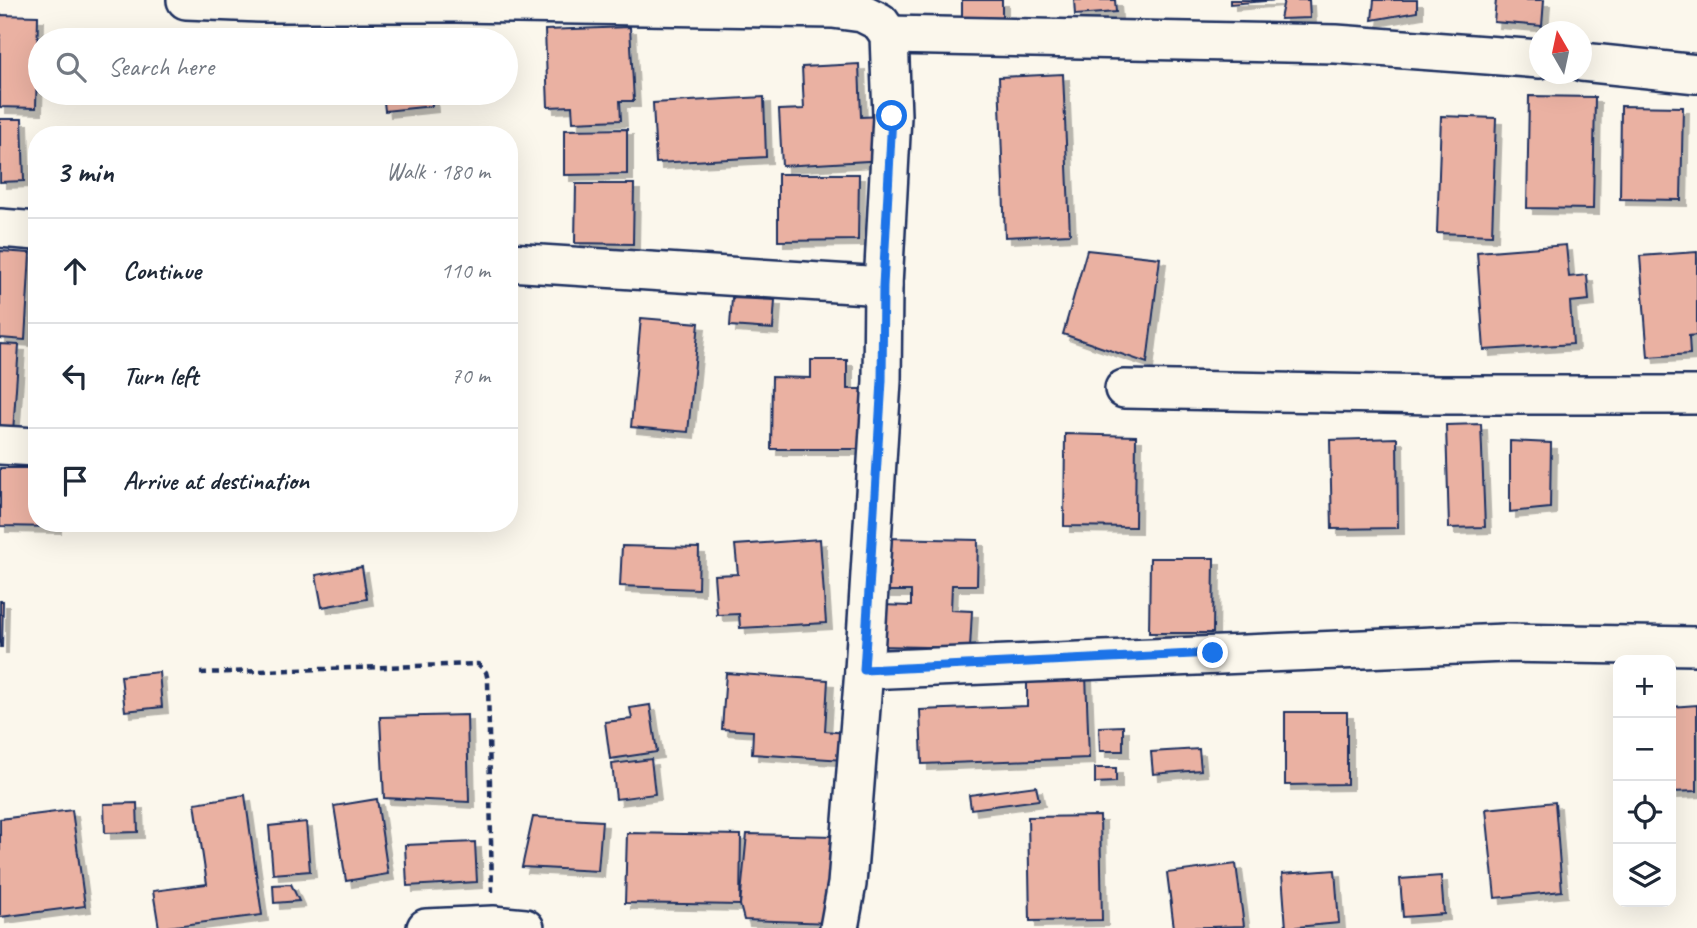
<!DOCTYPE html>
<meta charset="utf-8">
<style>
body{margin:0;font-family:Caveat,sans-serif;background:#f6f6f7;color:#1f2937}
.controls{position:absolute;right:21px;bottom:21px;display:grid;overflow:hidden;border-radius:14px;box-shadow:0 7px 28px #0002}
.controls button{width:63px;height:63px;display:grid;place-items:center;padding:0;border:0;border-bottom:2px solid #e0e1e3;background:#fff;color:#1f2937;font:35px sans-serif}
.compass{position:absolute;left:1529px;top:21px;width:63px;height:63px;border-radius:50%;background:#fff;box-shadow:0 7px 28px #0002;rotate:351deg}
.stop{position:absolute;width:21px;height:21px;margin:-16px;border:5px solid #1a73e8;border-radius:50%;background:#fff}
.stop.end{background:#1a73e8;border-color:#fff;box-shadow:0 2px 7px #0008}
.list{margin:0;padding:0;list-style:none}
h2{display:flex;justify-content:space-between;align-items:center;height:91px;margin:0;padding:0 28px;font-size:30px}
h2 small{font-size:23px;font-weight:400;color:#747a83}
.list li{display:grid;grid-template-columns:46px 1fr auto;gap:21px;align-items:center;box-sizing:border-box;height:105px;padding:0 28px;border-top:2px solid #e0e1e3}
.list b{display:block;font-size:26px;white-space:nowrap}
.list em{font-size:23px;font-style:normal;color:#747a83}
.icon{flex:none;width:38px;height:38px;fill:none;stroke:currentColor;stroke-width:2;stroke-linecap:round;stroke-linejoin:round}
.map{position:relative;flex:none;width:1697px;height:928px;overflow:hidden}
.search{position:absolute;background:#fff;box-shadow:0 7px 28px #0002;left:28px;top:28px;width:490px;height:77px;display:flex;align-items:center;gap:18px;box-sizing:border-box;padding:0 24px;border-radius:38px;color:#747a83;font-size:26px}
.panel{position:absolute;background:#fff;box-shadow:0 7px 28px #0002;left:28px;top:126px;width:490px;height:406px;border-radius:28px}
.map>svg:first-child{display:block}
.building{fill:#eab1a2;stroke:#1b2f5e;stroke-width:2;filter:url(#shadow)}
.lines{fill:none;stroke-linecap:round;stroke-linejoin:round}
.street-casing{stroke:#1b2f5e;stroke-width:42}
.path{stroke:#1b2f5e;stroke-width:4.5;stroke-dasharray:7 5;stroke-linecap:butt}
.street{stroke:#fbf7ec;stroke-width:37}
.route{stroke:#1a73e8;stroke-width:9}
</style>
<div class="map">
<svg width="1697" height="928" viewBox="0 0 1697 928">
<defs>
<filter id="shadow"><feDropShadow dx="6" dy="6" stdDeviation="0" flood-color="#0004"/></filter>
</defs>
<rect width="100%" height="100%" fill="#fbf7ec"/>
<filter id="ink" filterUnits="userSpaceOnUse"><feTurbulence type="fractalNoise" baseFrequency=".0143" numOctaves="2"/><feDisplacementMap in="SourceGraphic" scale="14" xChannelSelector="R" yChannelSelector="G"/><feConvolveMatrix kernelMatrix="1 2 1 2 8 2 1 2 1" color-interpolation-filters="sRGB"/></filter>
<g filter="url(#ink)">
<g class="building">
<rect x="962" y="0" width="40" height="19"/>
<path d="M 1074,0 L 1115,0 L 1116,12 L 1075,15 Z"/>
<path d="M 1230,0 L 1277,0 L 1230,4 Z"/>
<path d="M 1284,0 L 1309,0 L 1310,18 L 1280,19 Z"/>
<path d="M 1374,0 L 1417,0 L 1417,12 L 1372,20 Z"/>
<path d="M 1496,0 L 1544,0 L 1542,26 L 1494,22 Z"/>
<path d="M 0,15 L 38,16 L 36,108 L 0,107 Z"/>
<path d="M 630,27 L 634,101 L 620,101 L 621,120 L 573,122 L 572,106 L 548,107 L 545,30 Z"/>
<path d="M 859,64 L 861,117 L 883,116 L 885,160 L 782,166 L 779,110 L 804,109 L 802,67 Z"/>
<path d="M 1063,74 L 1070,234 L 1005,237 L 999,77 Z"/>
<path d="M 383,93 L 431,93 L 432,106 L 385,111 Z"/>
<path d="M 1529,96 L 1595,97 L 1593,209 L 1527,208 Z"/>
<path d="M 764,97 L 766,157 L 656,163 L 653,103 Z"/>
<path d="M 1621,106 L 1683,107 L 1681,200 L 1620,199 Z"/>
<path d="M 1441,116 L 1496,118 L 1492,235 L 1437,233 Z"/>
<path d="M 0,119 L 22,119 L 24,181 L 0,182 Z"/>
<path d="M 627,129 L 627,174 L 564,175 L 564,130 Z"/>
<path d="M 778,174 L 859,174 L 858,240 L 778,241 Z"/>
<path d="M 576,184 L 634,184 L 633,244 L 575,243 Z"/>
<path d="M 1566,245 L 1569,277 L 1587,275 L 1589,300 L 1570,302 L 1573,344 L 1484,350 L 1477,252 Z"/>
<path d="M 1087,250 L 1160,258 L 1147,363 L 1063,334 Z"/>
<path d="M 0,251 L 30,253 L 25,340 L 0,338 Z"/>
<path d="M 1697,252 L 1697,335 L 1689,336 L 1690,354 L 1648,357 L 1640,256 Z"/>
<path d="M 732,298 L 775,300 L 773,329 L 730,326 Z"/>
<path d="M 641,318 L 699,323 L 688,432 L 631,427 Z"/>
<path d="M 0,344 L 19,345 L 13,432 L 0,431 Z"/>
<path d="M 811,360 L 847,360 L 847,389 L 869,389 L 869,449 L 771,449 L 772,377 L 811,378 Z"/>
<path d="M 1481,424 L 1485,527 L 1449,528 L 1446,425 Z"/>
<path d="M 1065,434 L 1136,436 L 1135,527 L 1064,526 Z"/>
<path d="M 1397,438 L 1398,528 L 1332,529 L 1330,440 Z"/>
<path d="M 1510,441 L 1551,443 L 1550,508 L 1510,512 Z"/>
<path d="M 0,468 L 37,468 L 37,523 L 55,523 L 55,527 L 0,526 Z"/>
<path d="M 885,538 L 978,540 L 977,585 L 952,585 L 951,610 L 972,611 L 970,648 L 880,646 L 881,605 L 911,606 L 911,591 L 885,591 Z"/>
<path d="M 820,539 L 826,623 L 740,628 L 739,614 L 717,615 L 714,575 L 738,574 L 735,545 Z"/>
<path d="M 622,546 L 699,548 L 698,589 L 620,586 Z"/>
<path d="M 1150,558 L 1214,558 L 1213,633 L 1149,633 Z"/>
<path d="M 362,567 L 367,599 L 322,607 L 316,575 Z"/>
<path d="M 0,601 L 3,601 L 2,647 L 0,647 Z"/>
<path d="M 159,672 L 162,707 L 125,711 L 121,676 Z"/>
<path d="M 726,673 L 828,680 L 825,731 L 846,733 L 844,760 L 752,754 L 753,731 L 722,729 Z"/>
<path d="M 1086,674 L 1089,758 L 922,764 L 920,710 L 1027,706 L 1027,677 Z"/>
<path d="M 650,705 L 657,752 L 610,759 L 605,722 L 632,719 L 630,708 Z"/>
<path d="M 1697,705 L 1697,791 L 1671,792 L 1671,707 Z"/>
<path d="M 1285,712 L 1347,712 L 1347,784 L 1285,785 Z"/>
<path d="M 467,715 L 469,802 L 384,798 L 380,717 Z"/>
<path d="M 1123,726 L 1123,751 L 1100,751 L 1099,727 Z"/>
<path d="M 1199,749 L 1201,770 L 1153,774 L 1151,752 Z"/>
<path d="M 651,759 L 655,794 L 616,799 L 612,764 Z"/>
<path d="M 1095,768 L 1116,768 L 1116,782 L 1095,783 Z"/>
<path d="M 1036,786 L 1039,800 L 971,809 L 969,795 Z"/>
<path d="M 245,795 L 262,915 L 159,928 L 153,891 L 207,884 L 195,803 Z"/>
<path d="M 377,799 L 388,874 L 346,881 L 334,806 Z"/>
<path d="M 1555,802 L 1562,891 L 1495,898 L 1486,809 Z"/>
<path d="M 137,803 L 138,832 L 105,833 L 104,804 Z"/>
<path d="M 72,810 L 85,906 L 0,917 L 0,819 Z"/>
<path d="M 1100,816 L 1102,920 L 1030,921 L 1028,817 Z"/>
<path d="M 533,817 L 602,821 L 598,871 L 522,867 Z"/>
<path d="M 306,822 L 310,871 L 273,874 L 269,826 Z"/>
<path d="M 627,833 L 741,835 L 740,905 L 625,903 Z"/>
<path d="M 747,834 L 834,836 L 831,923 L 744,920 L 740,905 Z"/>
<path d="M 475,842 L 477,882 L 407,886 L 405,845 Z"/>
<path d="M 1236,864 L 1244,926 L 1174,928 L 1167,873 Z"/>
<path d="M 1335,870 L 1339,923 L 1286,928 L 1282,874 Z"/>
<path d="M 1441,876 L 1444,914 L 1403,917 L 1400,879 Z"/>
<path d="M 291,884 L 299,901 L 274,903 L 273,885 Z"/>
</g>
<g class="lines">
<g class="street-casing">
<g id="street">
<path d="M 186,0 L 261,3 L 456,3 L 833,9 L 862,13 L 880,22 L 889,35 L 892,116 L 883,286 L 882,381 L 864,670 L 847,884 L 839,928"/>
<path d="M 889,35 L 1336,44 L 1540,59"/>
<path d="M 1582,62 L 1697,74"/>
<path d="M 0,228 L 37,231"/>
<path d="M 509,262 L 883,286"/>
<path d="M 1124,389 L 1438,395 L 1697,395"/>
<path d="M 0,445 L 37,447"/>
<path d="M 864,670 L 1505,643 L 1697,646"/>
<path d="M 426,928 L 493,925 L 525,928"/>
</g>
</g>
<path class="path" d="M 200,673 L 478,664 L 486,672 L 488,680 L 492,892"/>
<use href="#street" class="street"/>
</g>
</g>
<g class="lines" filter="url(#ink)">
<path class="route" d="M 892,116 L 883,286 L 882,381 L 864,670 L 1213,653"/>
</g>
</svg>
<div class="controls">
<button>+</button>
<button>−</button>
<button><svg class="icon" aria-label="locate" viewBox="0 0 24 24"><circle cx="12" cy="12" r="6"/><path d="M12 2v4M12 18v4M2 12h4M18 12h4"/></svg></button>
<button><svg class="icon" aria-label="layers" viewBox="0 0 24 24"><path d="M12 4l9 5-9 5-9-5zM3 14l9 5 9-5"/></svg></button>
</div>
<svg class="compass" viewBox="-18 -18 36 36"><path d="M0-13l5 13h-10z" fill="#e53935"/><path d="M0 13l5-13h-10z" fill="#747a83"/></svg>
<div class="stop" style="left:892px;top:116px"></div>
<div class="stop end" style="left:1213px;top:653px"></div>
<div class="search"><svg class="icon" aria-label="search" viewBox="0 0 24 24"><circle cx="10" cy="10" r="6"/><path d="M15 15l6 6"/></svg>Search here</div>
<section class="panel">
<h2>3 min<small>Walk · 180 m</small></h2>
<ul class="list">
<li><svg class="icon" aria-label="ahead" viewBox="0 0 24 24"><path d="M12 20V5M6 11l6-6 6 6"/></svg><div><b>Continue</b></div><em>110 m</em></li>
<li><svg class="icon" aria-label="left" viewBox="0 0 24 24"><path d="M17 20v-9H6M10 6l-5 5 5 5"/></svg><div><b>Turn left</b></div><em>70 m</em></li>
<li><svg class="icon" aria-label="arrive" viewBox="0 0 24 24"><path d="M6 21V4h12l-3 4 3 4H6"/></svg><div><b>Arrive at destination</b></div></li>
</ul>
</section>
</div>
